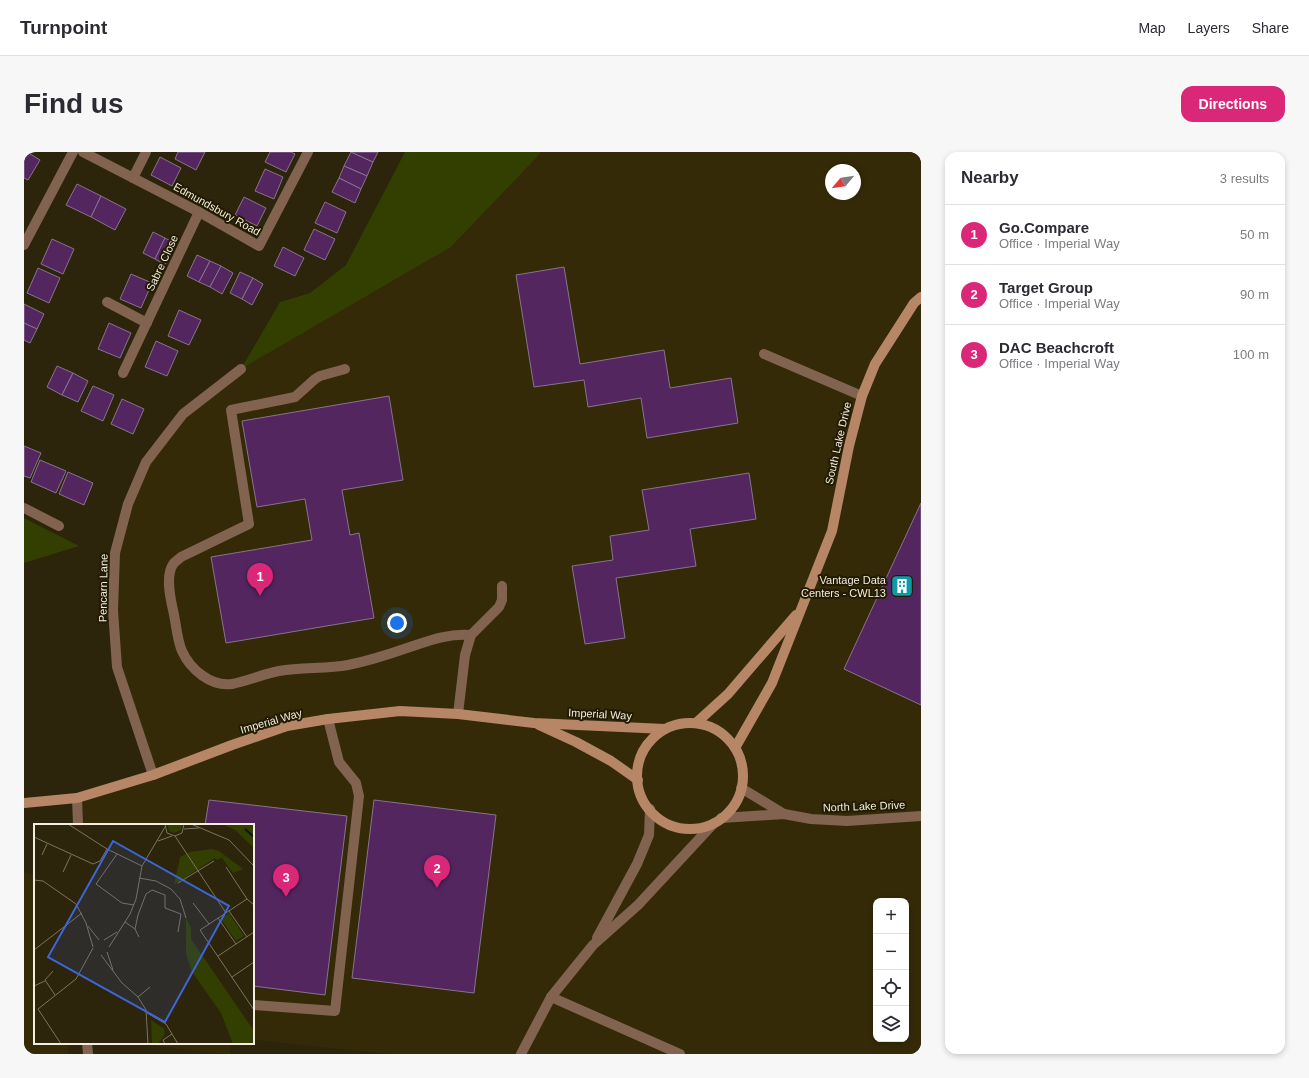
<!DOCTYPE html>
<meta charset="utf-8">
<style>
body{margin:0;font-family:Helvetica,sans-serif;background:#f7f7f7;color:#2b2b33}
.controls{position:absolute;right:12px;bottom:12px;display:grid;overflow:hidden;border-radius:8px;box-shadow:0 2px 6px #0003}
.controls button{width:36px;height:36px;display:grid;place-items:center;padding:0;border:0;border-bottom:1px solid #e1e1e2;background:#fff;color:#2b2b33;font:20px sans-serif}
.compass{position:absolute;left:801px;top:12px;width:36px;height:36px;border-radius:50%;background:#fff;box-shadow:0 2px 6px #0003;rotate:241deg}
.you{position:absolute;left:373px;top:471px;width:14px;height:14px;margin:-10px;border:3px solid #fff;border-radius:50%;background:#1a73e8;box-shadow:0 0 0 6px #1a73e833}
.badge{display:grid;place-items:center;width:26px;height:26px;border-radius:50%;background:#db2777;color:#fff;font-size:13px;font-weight:700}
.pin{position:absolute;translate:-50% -33px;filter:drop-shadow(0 1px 2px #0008)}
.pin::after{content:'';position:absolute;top:21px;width:14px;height:12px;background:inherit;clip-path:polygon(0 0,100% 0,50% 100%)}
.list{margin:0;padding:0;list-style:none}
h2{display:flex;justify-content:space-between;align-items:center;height:52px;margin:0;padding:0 16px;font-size:17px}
h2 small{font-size:13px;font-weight:400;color:#7c7c81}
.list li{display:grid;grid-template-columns:26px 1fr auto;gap:12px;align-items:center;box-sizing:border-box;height:60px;padding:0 16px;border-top:1px solid #e1e1e2}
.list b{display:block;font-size:15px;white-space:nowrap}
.list p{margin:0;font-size:13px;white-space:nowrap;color:#7c7c81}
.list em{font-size:13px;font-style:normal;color:#7c7c81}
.icon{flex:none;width:22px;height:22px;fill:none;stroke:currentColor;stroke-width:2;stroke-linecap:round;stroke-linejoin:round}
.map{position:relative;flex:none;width:897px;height:902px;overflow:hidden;border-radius:12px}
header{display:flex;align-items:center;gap:24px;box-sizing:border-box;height:56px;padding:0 20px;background:#fff;border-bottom:1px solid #e1e1e2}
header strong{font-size:19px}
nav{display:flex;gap:22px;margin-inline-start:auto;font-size:14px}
.intro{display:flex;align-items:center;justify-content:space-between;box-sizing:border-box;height:96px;padding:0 24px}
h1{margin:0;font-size:28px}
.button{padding:10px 18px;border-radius:12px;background:#db2777;color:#fff;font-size:14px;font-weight:700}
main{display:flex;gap:24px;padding:0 24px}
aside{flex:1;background:#fff;border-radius:12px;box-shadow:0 2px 6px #0003}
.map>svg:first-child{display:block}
.built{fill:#342a08;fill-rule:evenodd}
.green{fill:#333e01}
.building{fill:#542660;stroke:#86748b}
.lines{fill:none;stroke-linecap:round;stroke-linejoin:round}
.lane{stroke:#816350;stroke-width:10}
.street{stroke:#816350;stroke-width:10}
.secondary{stroke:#b68667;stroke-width:10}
.labels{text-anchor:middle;stroke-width:4;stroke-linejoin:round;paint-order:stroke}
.street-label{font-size:11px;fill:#f2edde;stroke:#221b02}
.poi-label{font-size:11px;fill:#f2edde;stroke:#221b02;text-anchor:end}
.inset-river{fill:none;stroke:#08171b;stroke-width:2}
.inset-road{fill:none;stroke:#7b745f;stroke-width:1}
.view{fill:#3d66d9;fill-opacity:0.15;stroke:#3d66d9;stroke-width:2}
.inset-edge{fill:none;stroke:#f2edde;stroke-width:2}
</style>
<header>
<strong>Turnpoint</strong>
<nav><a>Map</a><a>Layers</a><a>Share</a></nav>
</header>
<div class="intro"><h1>Find us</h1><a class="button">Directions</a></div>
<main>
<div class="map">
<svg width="897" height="902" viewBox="0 0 897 902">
<rect width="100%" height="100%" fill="#2c240b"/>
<g class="built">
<path d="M 517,0 L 897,0 L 897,902 L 365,902 L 229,888 L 229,673 L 54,673 L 53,646 L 129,623 L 93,515 L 91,401 L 122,310 L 159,262 L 217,217 L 427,95 L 515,3 ZM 807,18 L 831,18 L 831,42 L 807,42 ZM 852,749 L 882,749 L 882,887 L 852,887 Z"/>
<path d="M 0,720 L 11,723 L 11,891 L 45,891 L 44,902 L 0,902 Z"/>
<path d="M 106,891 L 207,891 L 206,902 L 200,902 Z"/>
</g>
<g class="green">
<path d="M 381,0 L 517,0 L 515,3 L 427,95 L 217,217 L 256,150 L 286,141 L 322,113 Z"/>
<path d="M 0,366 L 55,394 L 0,411 Z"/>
</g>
<g class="building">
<path d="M 3,0 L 16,8 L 4,28 L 0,26 L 0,5 Z"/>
<path d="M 154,0 L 181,0 L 172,18 L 151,7 Z"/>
<path d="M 246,0 L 267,0 L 271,2 L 262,20 L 241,10 Z"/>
<path d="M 327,0 L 349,10 L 343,24 L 320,14 Z"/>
<path d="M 327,0 L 354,0 L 349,10 Z"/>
<path d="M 136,5 L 157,16 L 148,34 L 127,23 Z"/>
<path d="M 320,14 L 343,24 L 337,37 L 315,26 Z"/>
<path d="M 241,17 L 259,25 L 250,47 L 231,39 Z"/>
<path d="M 315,26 L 337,37 L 331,51 L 308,40 Z"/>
<path d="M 53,32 L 77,44 L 67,65 L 42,53 Z"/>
<path d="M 77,44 L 102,57 L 91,78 L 67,65 Z"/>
<path d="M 220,45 L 242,56 L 233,74 L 211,63 Z"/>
<path d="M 301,50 L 322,60 L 313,81 L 291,71 Z"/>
<path d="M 290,77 L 311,87 L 301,108 L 280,98 Z"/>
<path d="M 129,80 L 141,86 L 131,107 L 119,101 Z"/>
<path d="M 141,86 L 152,92 L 141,113 L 131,107 Z"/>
<path d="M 28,87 L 50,97 L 39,122 L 17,112 Z"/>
<path d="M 259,95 L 280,106 L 271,124 L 250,114 Z"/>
<path d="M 173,103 L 186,109 L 175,130 L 163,124 Z"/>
<path d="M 186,109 L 197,114 L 186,135 L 175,130 Z"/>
<path d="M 197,114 L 209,121 L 198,142 L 186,135 Z"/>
<path d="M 540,115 L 556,212 L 640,198 L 646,236 L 707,226 L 714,271 L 623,286 L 617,246 L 564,255 L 560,228 L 510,235 L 492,123 Z"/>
<path d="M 14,116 L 36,126 L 25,151 L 3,141 Z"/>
<path d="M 216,120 L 229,126 L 218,147 L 206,141 Z"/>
<path d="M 107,122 L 128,131 L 117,156 L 96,147 Z"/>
<path d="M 229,126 L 239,132 L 228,153 L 218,147 Z"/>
<path d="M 0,152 L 20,162 L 13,177 L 0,171 Z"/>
<path d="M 155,158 L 177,168 L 165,193 L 144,184 Z"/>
<path d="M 0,171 L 13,177 L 6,191 L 0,188 Z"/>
<path d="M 85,171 L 107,181 L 96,206 L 74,197 Z"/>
<path d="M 132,189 L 154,199 L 143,224 L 121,215 Z"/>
<path d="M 33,214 L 49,221 L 38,243 L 23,235 Z"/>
<path d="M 49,221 L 64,229 L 54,250 L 38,243 Z"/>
<path d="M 69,234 L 90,243 L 79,269 L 57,259 Z"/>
<path d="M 365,244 L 379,328 L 318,338 L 326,383 L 335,381 L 350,466 L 202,491 L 187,405 L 288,388 L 281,347 L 233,355 L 218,269 Z"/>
<path d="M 98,247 L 120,257 L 109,282 L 87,272 Z"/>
<path d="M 0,294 L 17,301 L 6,326 L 0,324 Z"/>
<path d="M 16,308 L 42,319 L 32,341 L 7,330 Z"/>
<path d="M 44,320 L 69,331 L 60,353 L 35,342 Z"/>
<path d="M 725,321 L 732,367 L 666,377 L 672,414 L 592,426 L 601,486 L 561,492 L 548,414 L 589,408 L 586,384 L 625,378 L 618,338 Z"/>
<path d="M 897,351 L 897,553 L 820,517 Z"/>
<path d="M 185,648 L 323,664 L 301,843 L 229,834 L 229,673 L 181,673 Z"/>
<path d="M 350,648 L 472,663 L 450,841 L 328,826 Z"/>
</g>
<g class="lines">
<g class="lane">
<path d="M 109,26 L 122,0"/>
<path d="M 740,202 L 838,244"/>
<path d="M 321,217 L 296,224 L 291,227 L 271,245 L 207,258 L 225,372 L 157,405 C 155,407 152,409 150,411 C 141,422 146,445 149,458 C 152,470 153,488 158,499 C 166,517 187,535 208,532 C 224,529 239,522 255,519 C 278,515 302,517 324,513 C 344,509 363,503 383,496 C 404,489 424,481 447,483 L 475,455 L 478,448 L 478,434"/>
<path d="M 0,356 L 35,374"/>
<path d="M 434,562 L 441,503 L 447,483"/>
<path d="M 129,623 L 93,515 L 89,458 L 91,401 L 104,352 L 122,310 L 159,262 L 217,217"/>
<path d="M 573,786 L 613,712 L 625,683 L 626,657"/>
<path d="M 527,845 L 656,902"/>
<path d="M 229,853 L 311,859 L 335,644 L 332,631 L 315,610 L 304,567"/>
<path d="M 497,902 L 527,845 L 569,793 L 614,753 L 690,671"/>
</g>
<g class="street">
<path d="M 59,0 L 175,60 L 235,94 L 284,0"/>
<path d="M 0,93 L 49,0"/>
<path d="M 83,150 L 123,171"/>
<path d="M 99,221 L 175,60"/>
<path d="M 717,636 L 760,662"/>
<path d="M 53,646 L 54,673"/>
<path d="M 697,666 L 760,662 L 787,667 L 823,669 L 897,664"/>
<path d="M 63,891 L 64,902"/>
</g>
<g class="secondary">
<path d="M 672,571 L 704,542 L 772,463"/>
<circle cx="666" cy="624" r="53"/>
<path d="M 515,573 L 552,590 L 587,609 L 614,628"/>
<path d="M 711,596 L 748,531 L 808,379 L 825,294 L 838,244 L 851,212 L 890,151 L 897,145"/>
<path d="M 0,651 L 53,646 L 129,623 L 208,593 L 263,574 L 304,567 L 376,559 L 434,562 L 510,571 L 641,577"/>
</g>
</g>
<defs>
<g id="building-square" transform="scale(1.15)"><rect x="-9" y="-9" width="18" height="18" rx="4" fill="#0f9aa8" stroke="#221b02"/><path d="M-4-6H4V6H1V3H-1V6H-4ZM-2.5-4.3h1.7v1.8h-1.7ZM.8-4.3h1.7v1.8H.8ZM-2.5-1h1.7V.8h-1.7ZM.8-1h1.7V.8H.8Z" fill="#fff"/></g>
</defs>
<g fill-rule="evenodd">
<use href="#building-square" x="878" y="434"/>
</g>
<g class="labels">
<g class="street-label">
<text transform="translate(193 57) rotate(29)" y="4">Edmundsbury Road</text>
<text transform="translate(138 111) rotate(-65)" y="4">Sabre Close</text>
<text transform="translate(814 291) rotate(-77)" y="4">South Lake Drive</text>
<text transform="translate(79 436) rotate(-89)" y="4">Pencarn Lane</text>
<text transform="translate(576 562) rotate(3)" y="4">Imperial Way</text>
<text transform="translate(247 569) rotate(-16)" y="4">Imperial Way</text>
<text transform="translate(840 654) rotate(-2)" y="4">North Lake Drive</text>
</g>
<g class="poi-label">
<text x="862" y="432">Vantage Data<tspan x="862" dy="13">Centers - CWL13</tspan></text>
</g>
</g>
<g transform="translate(10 672)">
<rect width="220" height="220" fill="#2c240b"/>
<path d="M 133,0 L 148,0 L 147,6 L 140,9 L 135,7 ZM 188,0 L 220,0 L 220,24 L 201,6 ZM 178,25 L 185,27 L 209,45 L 199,49 L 188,34 L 183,36 L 181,34 L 140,61 L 146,33 L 156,28 ZM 195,89 L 210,112 L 202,117 L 187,95 ZM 152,94 L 157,104 L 157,115 L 220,207 L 220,220 L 199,220 L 187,189 L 158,148 L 152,130 ZM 117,196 L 130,205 L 131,210 L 124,220 L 118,220 Z" fill="#333e01"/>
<path class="inset-river" d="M 211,5 L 220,13"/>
<path class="inset-road" d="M 34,0 L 73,25 L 108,42M 131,0 L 133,9 L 141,12 L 148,9 L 150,0M 157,0 L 195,16 L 220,42M 150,5 L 165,4M 141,12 L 192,89M 0,13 L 59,40 L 66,37 L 73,25M 124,17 L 138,12M 83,30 L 62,60 L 88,79 L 100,81M 8,31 L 13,20M 192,43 L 213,75M 29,48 L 37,31M 105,54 L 122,57 L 137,65 L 146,75 L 152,94M 0,56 L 9,57 L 42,80 L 52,99 L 59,123M 144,59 L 180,37M 159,79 L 175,100M 220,81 L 213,75 L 166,106 L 220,186M 195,87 L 213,113M 184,94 L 202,120M 91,98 L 101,105M 54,102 L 65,116M 105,113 L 101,105 L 104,91 L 112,70 L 118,66 L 131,71 L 131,84 L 147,90 L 144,108M 70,116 L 83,108M 75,123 L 96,90 L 102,75 L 108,42 L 131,3M 0,126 L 48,89M 73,128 L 79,146M 67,131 L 88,159 L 104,173 L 112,186 L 114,220M 184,132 L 220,108M 19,147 L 11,156 L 21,171M 198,153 L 220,138M 0,162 L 11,157M 104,173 L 116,163M 113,189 L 132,200 L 144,220M 27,220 L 4,185 L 42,155 L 59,124M 131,220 L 129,216 L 138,210"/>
<path class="view" d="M 79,17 L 195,82 L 131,198 L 14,133 Z"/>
<rect width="220" height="220" class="inset-edge"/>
</g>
</svg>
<div class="controls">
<button>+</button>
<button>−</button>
<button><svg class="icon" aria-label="locate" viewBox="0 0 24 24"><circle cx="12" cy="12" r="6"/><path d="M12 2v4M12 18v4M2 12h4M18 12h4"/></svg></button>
<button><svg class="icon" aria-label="layers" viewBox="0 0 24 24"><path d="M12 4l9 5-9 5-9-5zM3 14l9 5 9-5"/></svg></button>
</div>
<svg class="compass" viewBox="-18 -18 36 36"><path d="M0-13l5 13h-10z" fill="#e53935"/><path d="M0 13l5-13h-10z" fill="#7c7c81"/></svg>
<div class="you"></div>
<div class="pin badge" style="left:236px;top:444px">1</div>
<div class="pin badge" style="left:413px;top:736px">2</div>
<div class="pin badge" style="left:262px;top:745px">3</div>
</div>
<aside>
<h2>Nearby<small>3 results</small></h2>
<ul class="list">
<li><span class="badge">1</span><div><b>Go.Compare</b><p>Office · Imperial Way</p></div><em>50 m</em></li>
<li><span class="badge">2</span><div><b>Target Group</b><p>Office · Imperial Way</p></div><em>90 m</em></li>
<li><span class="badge">3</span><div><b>DAC Beachcroft</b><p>Office · Imperial Way</p></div><em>100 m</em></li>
</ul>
</aside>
</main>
